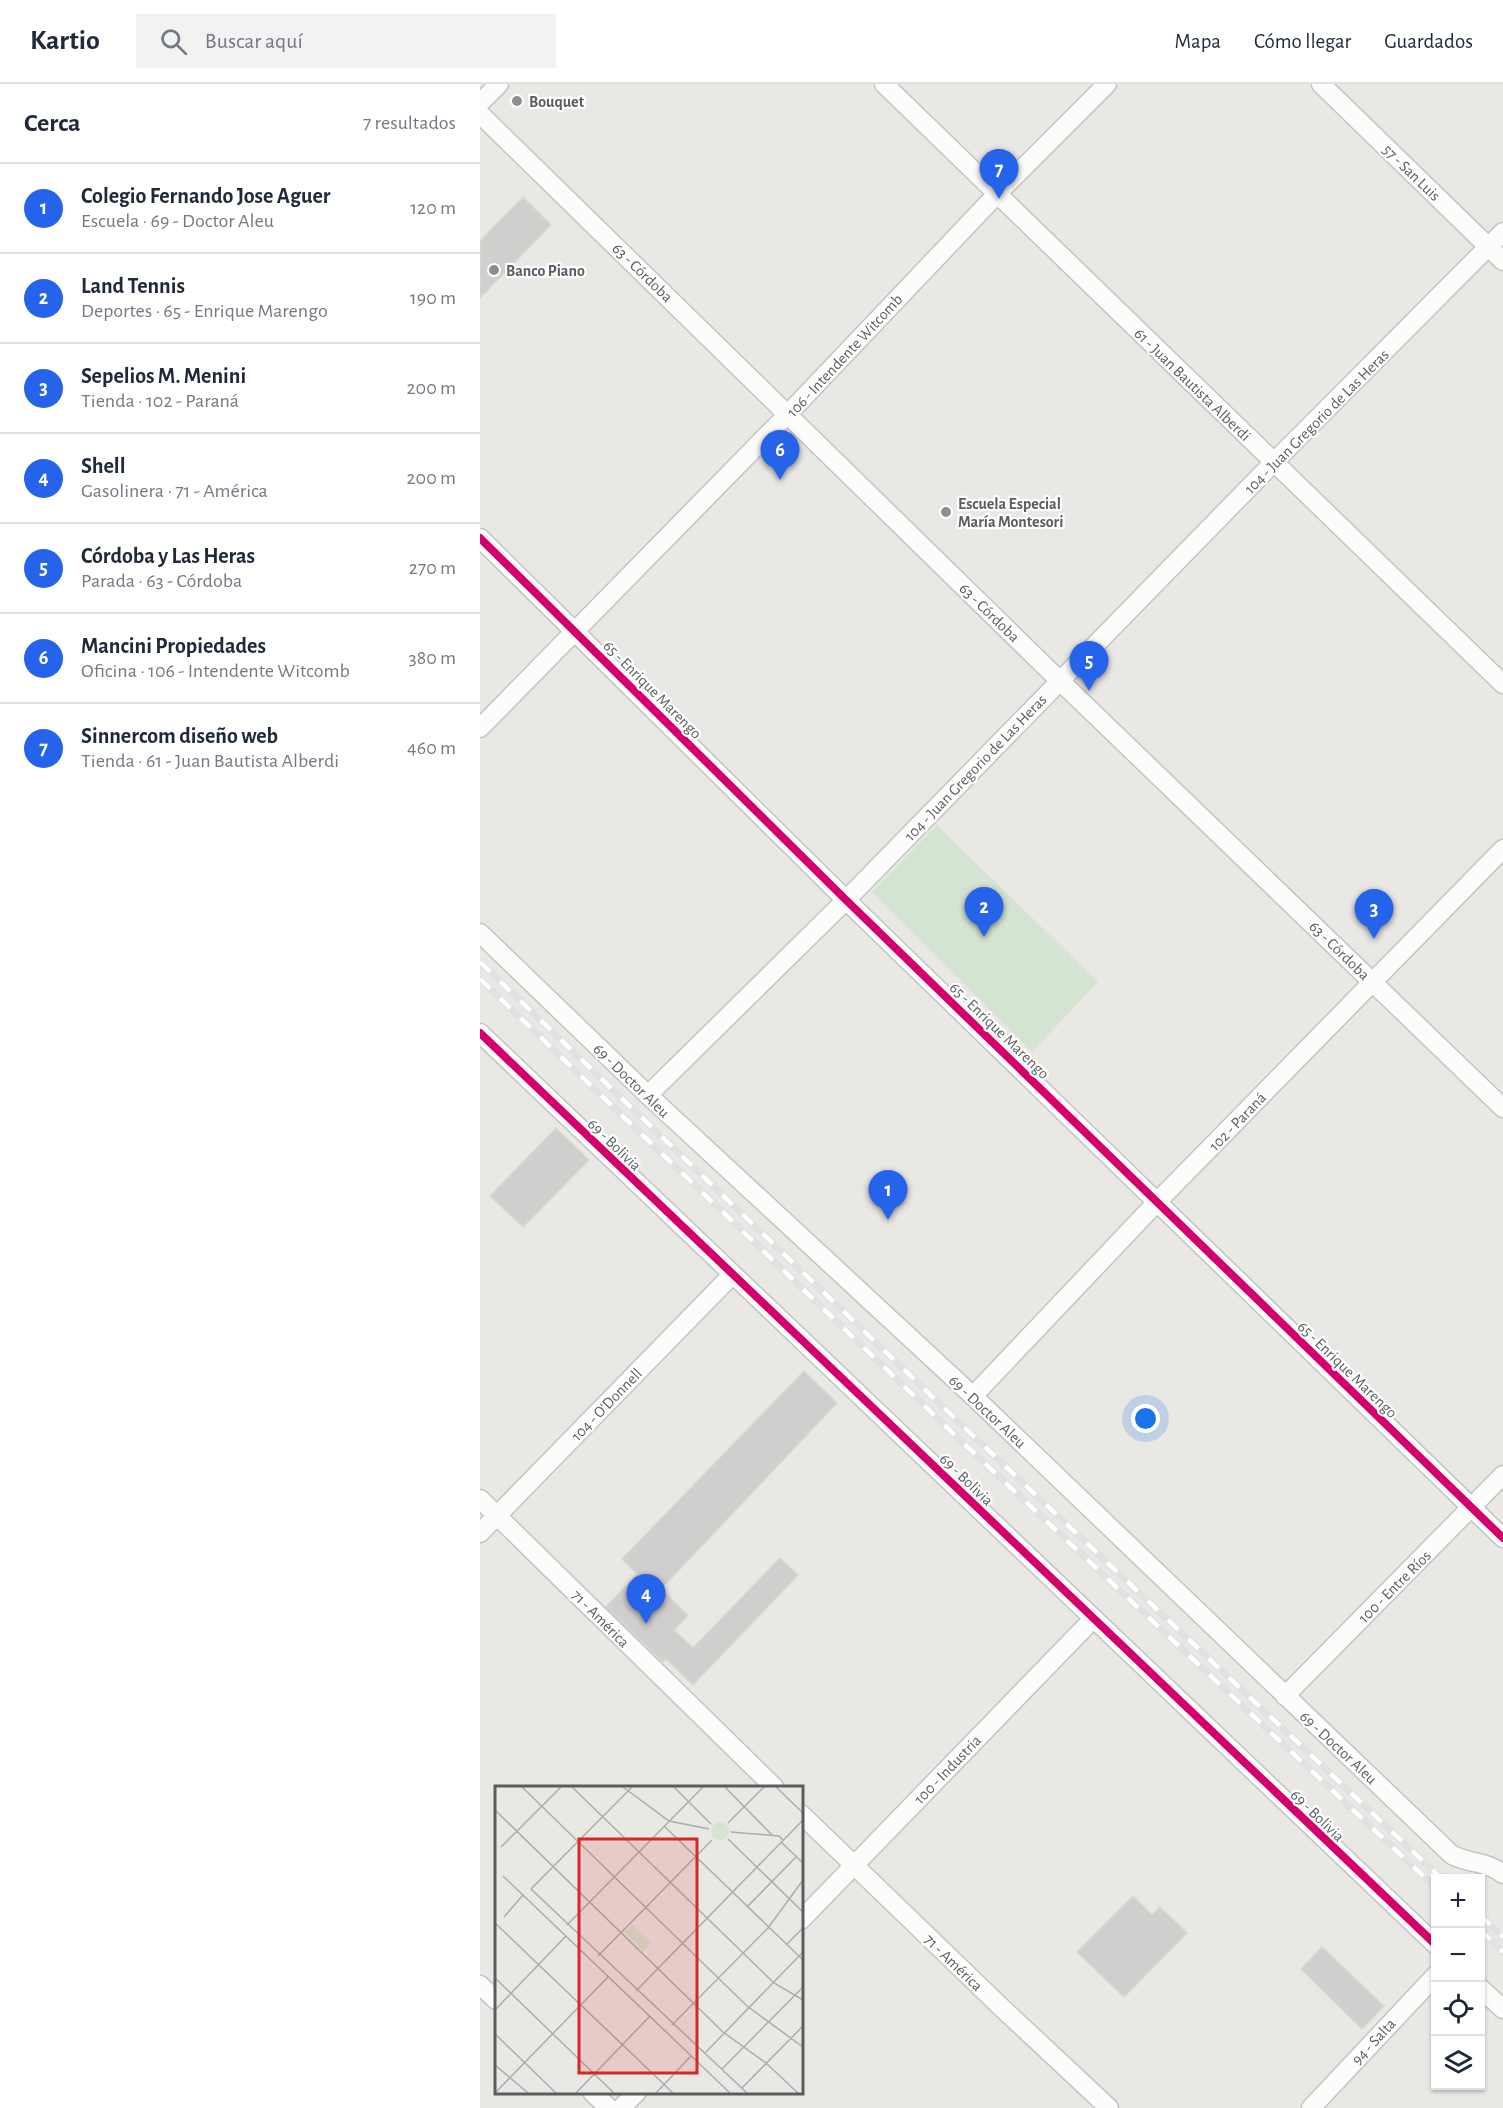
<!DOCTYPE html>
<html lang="es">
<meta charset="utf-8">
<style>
body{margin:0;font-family:"Alegreya Sans",sans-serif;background:#f2f2f3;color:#1f2937}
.controls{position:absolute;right:18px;bottom:18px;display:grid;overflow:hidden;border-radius:0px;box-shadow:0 2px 4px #0004}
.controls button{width:54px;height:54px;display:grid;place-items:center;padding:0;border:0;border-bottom:2px solid #e0e1e3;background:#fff;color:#1f2937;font:30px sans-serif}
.you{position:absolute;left:666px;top:1335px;width:21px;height:21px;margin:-15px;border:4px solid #fff;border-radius:50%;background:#1a73e8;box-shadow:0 0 0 9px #1a73e833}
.badge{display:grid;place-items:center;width:39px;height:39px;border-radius:50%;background:#2563eb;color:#fff;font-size:20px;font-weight:700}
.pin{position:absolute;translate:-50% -50px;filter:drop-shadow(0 2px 3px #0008)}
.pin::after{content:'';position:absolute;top:32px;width:21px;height:18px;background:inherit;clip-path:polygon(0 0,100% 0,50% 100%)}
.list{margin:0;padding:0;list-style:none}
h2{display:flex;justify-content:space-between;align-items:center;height:78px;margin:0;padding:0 24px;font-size:26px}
h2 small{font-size:20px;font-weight:400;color:#747a83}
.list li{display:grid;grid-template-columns:39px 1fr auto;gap:18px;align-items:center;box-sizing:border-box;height:90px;padding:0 24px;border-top:2px solid #e0e1e3}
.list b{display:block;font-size:22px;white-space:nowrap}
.list p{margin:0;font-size:20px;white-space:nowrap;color:#747a83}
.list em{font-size:20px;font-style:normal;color:#747a83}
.icon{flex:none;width:33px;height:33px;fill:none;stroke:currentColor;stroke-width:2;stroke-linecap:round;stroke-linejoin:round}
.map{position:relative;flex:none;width:1023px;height:2024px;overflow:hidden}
header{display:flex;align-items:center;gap:36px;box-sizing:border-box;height:84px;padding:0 30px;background:#fff;border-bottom:2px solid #e0e1e3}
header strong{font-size:28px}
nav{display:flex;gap:33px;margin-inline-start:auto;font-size:21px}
.search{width:420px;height:54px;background:#f2f2f3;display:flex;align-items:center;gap:15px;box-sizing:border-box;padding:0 21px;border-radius:0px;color:#747a83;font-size:22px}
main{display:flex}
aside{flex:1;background:#fff}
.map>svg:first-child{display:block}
.green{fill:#d5e4d2}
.building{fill:#d0cfcd;stroke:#d8d7d4;stroke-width:1.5}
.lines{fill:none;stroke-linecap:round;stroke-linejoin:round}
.street-casing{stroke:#c4c4c4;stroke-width:21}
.street{stroke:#fcfcfb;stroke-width:18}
.rail-casing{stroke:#e0e1e1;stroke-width:7}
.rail{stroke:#fff;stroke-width:4.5;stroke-dasharray:14;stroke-linecap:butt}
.cycleway-casing{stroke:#fff;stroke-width:11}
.cycleway{stroke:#d6006c;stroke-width:8}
.poi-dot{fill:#8d8e8f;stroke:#fff;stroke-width:2}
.labels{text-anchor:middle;stroke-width:4.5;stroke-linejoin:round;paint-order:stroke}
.poi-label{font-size:16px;font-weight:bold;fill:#5b5e61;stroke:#fff;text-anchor:start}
.street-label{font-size:16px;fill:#5b5e61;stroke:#fff}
.inset-road{fill:none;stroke:#acadac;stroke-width:1.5}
.view{fill:#d62828;fill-opacity:0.15;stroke:#d62828;stroke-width:3}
.inset-edge{fill:none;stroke:#5b5e61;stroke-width:3}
</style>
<header>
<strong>Kartio</strong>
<div class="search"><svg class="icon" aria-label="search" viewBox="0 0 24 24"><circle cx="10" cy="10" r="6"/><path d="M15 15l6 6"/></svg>Buscar aquí</div>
<nav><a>Mapa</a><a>Cómo llegar</a><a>Guardados</a></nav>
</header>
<main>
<aside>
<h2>Cerca<small>7 resultados</small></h2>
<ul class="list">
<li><span class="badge">1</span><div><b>Colegio Fernando Jose Aguer</b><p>Escuela · 69 - Doctor Aleu</p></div><em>120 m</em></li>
<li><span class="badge">2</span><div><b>Land Tennis</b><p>Deportes · 65 - Enrique Marengo</p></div><em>190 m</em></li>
<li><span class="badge">3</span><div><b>Sepelios M. Menini</b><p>Tienda · 102 - Paraná</p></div><em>200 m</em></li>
<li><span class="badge">4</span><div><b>Shell</b><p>Gasolinera · 71 - América</p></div><em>200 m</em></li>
<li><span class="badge">5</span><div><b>Córdoba y Las Heras</b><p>Parada · 63 - Córdoba</p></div><em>270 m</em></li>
<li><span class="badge">6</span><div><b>Mancini Propiedades</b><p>Oficina · 106 - Intendente Witcomb</p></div><em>380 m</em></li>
<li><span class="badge">7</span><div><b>Sinnercom diseño web</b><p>Tienda · 61 - Juan Bautista Alberdi</p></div><em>460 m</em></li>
</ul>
</aside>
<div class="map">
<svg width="1023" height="2024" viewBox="0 0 1023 2024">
<rect width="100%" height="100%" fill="#e9e8e5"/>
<path class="green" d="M 457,741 L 618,898 L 552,968 L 392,808 Z"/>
<g class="building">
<path d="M 43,113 L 71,141 L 0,214 L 0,157 Z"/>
<path d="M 76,1044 L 109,1076 L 43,1143 L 10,1112 Z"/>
<path d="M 324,1287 L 357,1319 L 181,1505 L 208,1531 L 194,1546 L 213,1564 L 300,1474 L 318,1491 L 213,1601 L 186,1575 L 183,1578 L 126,1523 L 157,1490 L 142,1475 Z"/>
<path d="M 653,1812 L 672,1831 L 680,1823 L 707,1849 L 644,1913 L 597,1868 Z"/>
<path d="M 842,1863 L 904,1922 L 882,1945 L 821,1885 Z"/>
</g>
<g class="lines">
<g class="street-casing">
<g id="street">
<path d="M 404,0 L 1023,600"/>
<path d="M 841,0 L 1023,177"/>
<path d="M 0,19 L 19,0"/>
<path d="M 0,30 L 580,597 L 1023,1024"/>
<path d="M 0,454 L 366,816 L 1023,1454"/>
<path d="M 0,644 L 308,330 L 518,109 L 627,0"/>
<path d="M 0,849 L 168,1011 L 493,1312 L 972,1771 C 993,1781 1004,1776 1023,1790"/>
<path d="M 0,949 L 956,1861"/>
<path d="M 168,1011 L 366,816 L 793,379 L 1023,148"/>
<path d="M 493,1312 L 677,1118 L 1023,765"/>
<path d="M 0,1415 L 294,1703"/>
<path d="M 0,1449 L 252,1191"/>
<path d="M 805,1612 L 1023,1391"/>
<path d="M 321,1730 L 521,1923 L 629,2024"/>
<path d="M 321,1836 L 613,1535"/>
<path d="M 0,1901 L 16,1916"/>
<path d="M 1000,1904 L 1023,1925"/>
<path d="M 112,2008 L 129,2024"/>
<path d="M 141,2024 L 157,2008"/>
<path d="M 831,2024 L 956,1891"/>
</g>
</g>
<use href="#street" class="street"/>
<g class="rail-casing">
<g id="rail">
<path d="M 0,878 L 486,1345 L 961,1794"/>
<path d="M 0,895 L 478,1354 L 956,1804"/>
<path d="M 1000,1831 L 1023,1853"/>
<path d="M 1000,1846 L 1023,1868"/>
</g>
</g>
<use href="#rail" class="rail"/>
<g class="cycleway-casing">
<g id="cycleway">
<path d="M 0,454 L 366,816 L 1023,1454"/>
<path d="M 0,949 L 956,1861"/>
</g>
</g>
<use href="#cycleway" class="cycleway"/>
</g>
<g class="poi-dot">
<circle cx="37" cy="17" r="6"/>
<circle cx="14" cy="186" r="6"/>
<circle cx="466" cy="428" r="6"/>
</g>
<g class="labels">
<g class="poi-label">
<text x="49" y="23">Bouquet</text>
<text x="26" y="192">Banco Piano</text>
<text x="478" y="425">Escuela Especial<tspan x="478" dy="18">María Montesori</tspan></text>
</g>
<g class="street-label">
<text transform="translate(932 88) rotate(44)" y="6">57 - San Luis</text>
<text transform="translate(163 188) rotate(44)" y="6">63 - Córdoba</text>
<text transform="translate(364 271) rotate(-47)" y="6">106 - Intendente Witcomb</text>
<text transform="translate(713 300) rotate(44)" y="6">61 - Juan Bautista Alberdi</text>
<text transform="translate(836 337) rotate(-45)" y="6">104 - Juan Gregorio de Las Heras</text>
<text transform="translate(510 528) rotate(44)" y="6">63 - Córdoba</text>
<text transform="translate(173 605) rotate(45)" y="6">65 - Enrique Marengo</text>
<text transform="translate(495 683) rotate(-46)" y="6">104 - Juan Gregorio de Las Heras</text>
<text transform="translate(860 866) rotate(44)" y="6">63 - Córdoba</text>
<text transform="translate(520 946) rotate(44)" y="6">65 - Enrique Marengo</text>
<text transform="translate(152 996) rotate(44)" y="6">69 - Doctor Aleu</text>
<text transform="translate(757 1037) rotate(-46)" y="6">102 - Paraná</text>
<text transform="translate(135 1060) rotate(44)" y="6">69 - Bolivia</text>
<text transform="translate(868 1285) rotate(44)" y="6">65 - Enrique Marengo</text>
<text transform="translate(126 1320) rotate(-46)" y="6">104 - O'Donnell</text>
<text transform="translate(508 1327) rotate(43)" y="6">69 - Doctor Aleu</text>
<text transform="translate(487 1395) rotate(44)" y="6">69 - Bolivia</text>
<text transform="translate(914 1502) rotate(-45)" y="6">100 - Entre Ríos</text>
<text transform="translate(121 1534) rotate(45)" y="6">71 - América</text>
<text transform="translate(859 1663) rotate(43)" y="6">69 - Doctor Aleu</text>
<text transform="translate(467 1685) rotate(-46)" y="6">100 - Industria</text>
<text transform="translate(838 1731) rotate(44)" y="6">69 - Bolivia</text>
<text transform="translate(474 1878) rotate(44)" y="6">71 - América</text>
<text transform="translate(893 1957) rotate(-47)" y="6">94 - Salta</text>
</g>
</g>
<g transform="translate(15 1702)">
<rect width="308" height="308" fill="#e9e8e5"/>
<path d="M216 45a9 9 0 1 1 18 0a9 9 0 1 1-18 0ZM 137,139 L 156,157 L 148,165 L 129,146 Z" fill="#d5e4d2"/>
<path class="inset-road" d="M 27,1 L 252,220 L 308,261M 77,1 L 279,197 L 308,214M 128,1 L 174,35 L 214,43M 137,1 L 36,103 L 252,307M 179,1 L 216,38M 230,1 L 277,49M 281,1 L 308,27M 0,24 L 228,246 L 271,277 L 303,307M 233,37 L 269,1M 169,40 L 308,174M 236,46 L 284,50 L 288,54M 233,53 L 308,126M 286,56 L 308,77M 6,61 L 66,1M 8,90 L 235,307M 252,121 L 301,71M 9,131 L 28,109 L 26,107M 0,137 L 178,307M 72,139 L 208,1M 291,159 L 308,142M 103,170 L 217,54M 0,192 L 119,307M 141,205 L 308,34M 0,224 L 71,150M 177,239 L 273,142 L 308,94M 0,248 L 61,307M 210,267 L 308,166M 0,279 L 33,307M 227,283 L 308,201M 247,302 L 308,240M 0,307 L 113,191M 81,307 L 155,230M 161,307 L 196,270"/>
<path class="view" d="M 84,53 L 202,53 L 202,287 L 84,287 Z"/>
<rect width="308" height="308" class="inset-edge"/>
</g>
</svg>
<div class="controls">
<button>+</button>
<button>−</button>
<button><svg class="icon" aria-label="locate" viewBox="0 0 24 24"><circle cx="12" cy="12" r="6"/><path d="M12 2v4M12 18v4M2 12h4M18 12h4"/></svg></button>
<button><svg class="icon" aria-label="layers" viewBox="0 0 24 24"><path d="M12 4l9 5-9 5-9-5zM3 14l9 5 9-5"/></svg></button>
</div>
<div class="you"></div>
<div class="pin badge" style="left:408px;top:1136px">1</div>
<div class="pin badge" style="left:504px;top:853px">2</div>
<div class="pin badge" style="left:894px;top:855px">3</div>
<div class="pin badge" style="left:166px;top:1540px">4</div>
<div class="pin badge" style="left:609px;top:607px">5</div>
<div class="pin badge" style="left:300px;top:396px">6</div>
<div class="pin badge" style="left:519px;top:115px">7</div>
</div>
</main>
